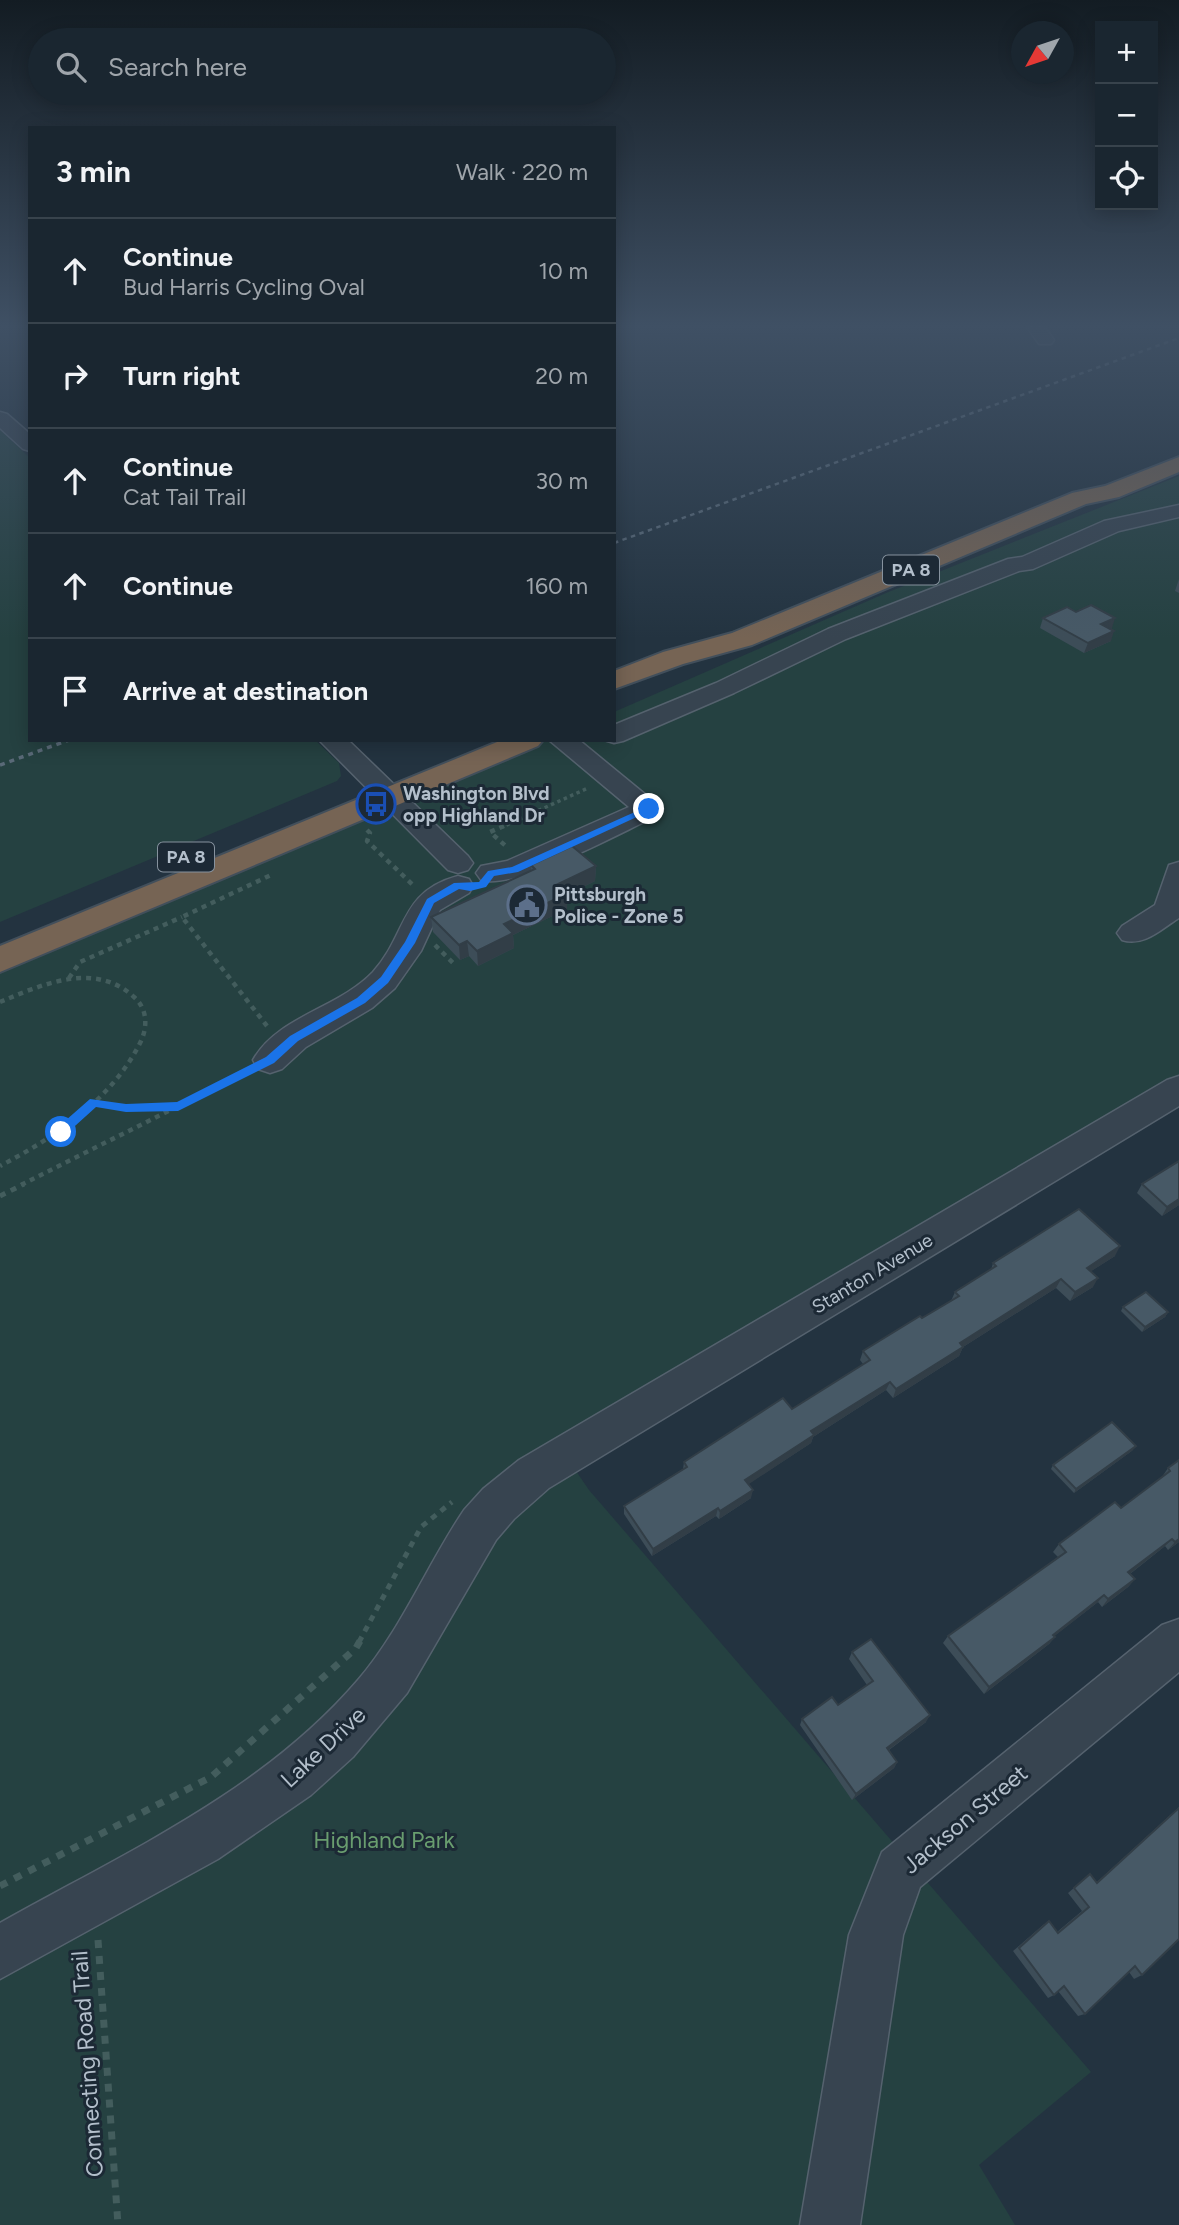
<!DOCTYPE html>
<meta charset="utf-8">
<style>
body{margin:0;font-family:Figtree,sans-serif;background:#27323c;color:#f1f3f6}
.controls{position:absolute;right:21px;top:21px;display:grid;overflow:hidden;border-radius:0px;box-shadow:0 4px 18px #0003}
.controls button{width:63px;height:63px;display:grid;place-items:center;padding:0;border:0;border-bottom:2px solid #38434c;background:#1a2630;color:#f1f3f6;font:35px sans-serif}
.compass{position:absolute;left:1011px;top:21px;width:63px;height:63px;border-radius:50%;background:#1a2630;box-shadow:0 4px 18px #0003;rotate:230deg}
.stop{position:absolute;width:21px;height:21px;margin:-16px;border:5px solid #1a73e8;border-radius:50%;background:#fff}
.stop.end{background:#1a73e8;border-color:#fff;box-shadow:0 2px 7px #0008}
.list{margin:0;padding:0;list-style:none}
h2{display:flex;justify-content:space-between;align-items:center;height:91px;margin:0;padding:0 28px;font-size:30px}
h2 small{font-size:23px;font-weight:400;color:#9fa5ab}
.list li{display:grid;grid-template-columns:46px 1fr auto;gap:21px;align-items:center;box-sizing:border-box;height:105px;padding:0 28px;border-top:2px solid #38434c}
.list b{display:block;font-size:26px;white-space:nowrap}
.list p{margin:0;font-size:23px;white-space:nowrap;color:#9fa5ab}
.list em{font-size:23px;font-style:normal;color:#9fa5ab}
.icon{flex:none;width:38px;height:38px;fill:none;stroke:currentColor;stroke-width:2;stroke-linecap:round;stroke-linejoin:round}
.map{position:relative;flex:none;width:1179px;height:2225px;overflow:hidden}
.search{position:absolute;background:#1a2630;box-shadow:0 4px 18px #0003;left:28px;top:28px;width:588px;height:77px;display:flex;align-items:center;gap:18px;box-sizing:border-box;padding:0 24px;border-radius:38px;color:#9fa5ab;font-size:26px}
.panel{position:absolute;background:#1a2630;box-shadow:0 4px 18px #0003;left:28px;top:126px;width:588px;height:616px;border-radius:0px}
.map>svg:first-child{display:block}
.green{fill:#254141}
.lines{fill:none;stroke-linecap:round;stroke-linejoin:round}
.minor-casing{stroke:#55626e;stroke-width:3}
.highway-casing{stroke:#424f5b;stroke-width:4}
.path-far3{stroke:#435d5d;stroke-width:3.5;stroke-dasharray:3.5 3.5;stroke-linecap:butt}
.path-far2{stroke:#435d5d;stroke-width:4.5;stroke-dasharray:5 5;stroke-linecap:butt}
.path-far1{stroke:#435d5d;stroke-width:5;stroke-dasharray:6 6;stroke-linecap:butt}
.path{stroke:#435d5d;stroke-width:7;stroke-dasharray:8 8;stroke-linecap:butt}
.minor{fill:#374450;fill-rule:evenodd}
.highway{fill:#766454;fill-rule:evenodd}
.rail-far1{stroke:#596977;stroke-width:2.5;stroke-dasharray:4.5 4.5;stroke-linecap:butt}
.rail{stroke:#596977;stroke-width:3.5;stroke-dasharray:5 5;stroke-linecap:butt}
.wall{fill:#3d4d58}
.shaded-wall{fill:#323e47}
.building{fill:#475966;stroke:#323e47;stroke-width:2}
.route{fill:#1a73e8}
.labels{text-anchor:middle;stroke-width:6;stroke-linejoin:round;paint-order:stroke}
.shield{fill:#1c2935;stroke:#86929e;stroke-width:2}
.shield-label{font-size:18px;font-weight:bold;fill:#b3bfcb}
.poi-label{font-size:19px;font-weight:bold;fill:#b3bfcb;stroke:#1c2935;text-anchor:start}
.street-label{font-size:19px;fill:#b3bfcb;stroke:#1c2935}
.near-street-label{font-size:23px;fill:#b3bfcb;stroke:#1c2935}
.near-park-label{font-size:23px;fill:#699d6f;stroke:#1c2935}
</style>
<div class="map">
<svg width="1179" height="2225" viewBox="0 0 1179 2225">
<rect width="100%" height="100%" fill="#233340"/>
<g class="green">
<path d="M 0,430 L 30,458 L 30,740 L 315,740 L 339,763 L 341,776 L 337,781 L 0,922 Z"/>
<path d="M 1179,476 L 1179,1089 L 565,1455 L 589,1490 L 1091,2072 L 979,2165 L 1015,2225 L 0,2225 L 0,969 L 546,740 L 614,740 L 614,712 L 886,593 Z"/>
</g>
<g class="lines">
<g class="minor-casing">
<g id="minor">
<path d="M 1027,327 L 1045,327 L 1054,340 L 1051,344 L 1039,344 Z"/>
<path d="M 0,412 L 7,414 L 30,434 L 30,451 L 23,449 L 0,428 Z"/>
<path d="M 1179,505 L 1179,517 L 1119,531 L 1033,569 L 1019,571 L 846,639 L 734,693 L 623,741 L 614,743 L 604,740 L 614,740 L 614,725 L 716,683 L 828,629 L 1008,559 L 1022,557 L 1104,521 Z"/>
<path d="M 319,740 L 348,740 L 468,856 L 473,863 L 468,870 L 458,873 L 448,870 Z"/>
<path d="M 549,740 L 579,740 L 663,809 L 659,815 C 621,832 518,890 481,880 L 476,873 L 481,866 L 507,861 L 629,807 Z"/>
<path d="M 1179,862 L 1179,918 C 1161,929 1144,947 1122,940 L 1117,933 L 1122,926 L 1155,905 L 1169,865 Z"/>
<path d="M 458,876 L 469,879 L 473,886 L 469,893 L 440,910 L 421,951 L 395,988 L 372,1008 L 306,1047 L 282,1069 L 270,1073 L 258,1069 L 253,1060 C 278,1016 339,1008 373,972 C 408,933 399,892 458,876 Z"/>
<path d="M 1179,1076 L 1179,1106 L 549,1488 L 514,1519 L 496,1540 L 407,1693 L 353,1757 L 311,1795 L 218,1859 L 0,1979 L 0,1923 C 126,1852 262,1792 358,1680 C 401,1630 427,1565 464,1510 L 483,1489 L 519,1460 L 1167,1080 Z"/>
<path d="M 1179,1619 L 1179,1672 L 920,1887 L 903,1935 L 860,2225 L 800,2225 L 849,1935 L 882,1852 L 1162,1625 Z"/>
</g>
</g>
<g class="highway-casing">
<g id="highway">
<path d="M 1179,457 L 1179,472 L 1119,497 L 1086,504 L 752,645 L 683,664 L 614,689 L 614,671 L 663,652 L 732,633 L 1072,493 L 1105,486 Z"/>
<path d="M 502,740 L 543,740 L 538,746 L 0,972 L 0,946 Z"/>
</g>
</g>
<path class="path-far3" d="M 500,828 L 588,788"/>
<g class="path-far2">
<path d="M 504,826 L 490,832 L 508,848"/>
<path d="M 367,830 L 370,833 L 367,841 L 414,886"/>
<path d="M 435,945 L 454,964"/>
<path d="M 69,978 L 80,962 L 182,917"/>
<path d="M 0,1002 C 43,984 95,961 134,997 C 147,1008 148,1026 141,1041 C 113,1099 55,1137 0,1166"/>
<path d="M 267,1026 L 182,917 L 271,875"/>
<path d="M 94,1102 L 126,1108 L 174,1107"/>
<path d="M 21,1185 L 246,1072"/>
</g>
<g class="path-far1">
<path d="M 0,1196 L 24,1184"/>
<path d="M 359,1642 L 421,1527 L 452,1502"/>
</g>
<g class="path">
<path d="M 0,1886 L 211,1777 L 356,1648 L 360,1641"/>
<path d="M 98,1940 L 118,2225"/>
</g>
<use href="#minor" class="minor"/>
<use href="#highway" class="highway"/>
<path class="rail-far1" d="M 614,543 L 1179,338"/>
<path class="rail" d="M 0,765 L 69,740"/>
</g>
<g class="wall">
<path d="M 1179,579 L 1179,593 L 1175,591 Z"/>
<path d="M 1043,618 L 1112,628 L 1110,629 L 1111,641 L 1084,653 L 1040,628 Z"/>
<path d="M 531,865 L 596,866 L 595,881 L 567,895 L 567,909 L 513,935 L 514,948 L 478,966 L 469,956 L 460,960 L 433,932 L 431,917 L 531,871 Z"/>
<path d="M 1142,1184 L 1179,1205 L 1162,1216 L 1137,1193 Z"/>
<path d="M 1115,1256 L 1091,1271 L 1093,1287 L 1070,1301 L 1056,1288 L 963,1347 L 959,1356 L 893,1398 L 886,1390 L 813,1437 L 811,1443 L 748,1484 L 751,1498 L 719,1519 L 716,1516 L 652,1556 L 624,1514 L 624,1506 L 683,1469 L 684,1462 L 792,1409 L 863,1364 L 860,1360 L 863,1351 L 922,1318 L 951,1301 L 955,1292 L 991,1270 L 993,1263 Z"/>
<path d="M 1123,1307 L 1168,1312 L 1165,1317 L 1142,1332 L 1121,1311 Z"/>
<path d="M 1133,1450 L 1074,1493 L 1051,1469 L 1053,1465 Z"/>
<path d="M 1179,1460 L 1179,1542 L 1168,1550 L 1165,1546 L 1130,1574 L 1135,1579 L 1128,1587 L 1102,1607 L 1098,1602 L 1054,1636 L 1055,1637 L 1049,1644 L 984,1694 L 943,1643 L 948,1636 L 1058,1557 L 1053,1552 L 1059,1544 L 1121,1508 L 1162,1477 L 1168,1468 Z"/>
<path d="M 852,1652 L 926,1722 L 889,1750 L 897,1762 L 894,1768 L 852,1800 L 800,1725 L 802,1719 L 838,1705 L 867,1685 L 849,1659 Z"/>
<path d="M 1179,1807 L 1179,1939 L 1142,1975 L 1134,1979 L 1129,1972 L 1085,2014 L 1078,2016 L 1058,1991 L 1054,1995 L 1048,1998 L 1013,1951 L 1043,1925 L 1049,1921 L 1057,1932 L 1082,1911 L 1068,1893 L 1090,1874 L 1097,1882 Z"/>
</g>
<g class="shaded-wall">
<path d="M 1115,618 L 1112,628 L 1098,634 L 1101,624 Z"/>
<path d="M 1114,631 L 1111,641 L 1084,653 L 1088,643 Z"/>
<path d="M 596,866 L 595,881 L 567,895 L 567,909 L 513,935 L 514,948 L 478,966 L 477,951 L 504,924 L 556,885 Z"/>
<path d="M 467,941 L 469,956 L 460,960 L 459,945 Z"/>
<path d="M 1179,1199 L 1179,1205 L 1162,1216 L 1167,1207 Z"/>
<path d="M 1120,1246 L 1115,1256 L 1082,1277 L 1087,1268 Z"/>
<path d="M 1098,1278 L 1093,1287 L 1070,1301 L 1075,1292 Z"/>
<path d="M 1061,1279 L 1056,1288 L 963,1347 L 959,1356 L 893,1398 L 896,1389 L 960,1343 Z"/>
<path d="M 1168,1312 L 1165,1317 L 1142,1332 L 1145,1327 Z"/>
<path d="M 890,1382 L 886,1390 L 813,1437 L 811,1443 L 743,1488 L 745,1480 L 811,1431 Z"/>
<path d="M 1136,1446 L 1133,1450 L 1074,1493 L 1076,1489 Z"/>
<path d="M 753,1490 L 751,1498 L 719,1519 L 720,1511 Z"/>
<path d="M 718,1508 L 716,1516 L 652,1556 L 653,1549 Z"/>
<path d="M 1172,1539 L 1165,1546 L 1122,1580 L 1128,1572 Z"/>
<path d="M 1179,1539 L 1179,1542 L 1168,1550 L 1175,1542 Z"/>
<path d="M 1135,1579 L 1128,1587 L 1102,1607 L 1108,1599 Z"/>
<path d="M 1104,1595 L 1098,1602 L 1047,1642 L 1053,1635 Z"/>
<path d="M 1055,1637 L 1049,1644 L 984,1694 L 989,1687 Z"/>
<path d="M 930,1715 L 926,1722 L 883,1754 L 887,1748 Z"/>
<path d="M 897,1762 L 894,1768 L 852,1800 L 856,1794 Z"/>
</g>
<g class="building">
<path d="M 1091,605 L 1115,618 L 1101,624 L 1114,631 L 1088,643 L 1043,618 L 1067,607 L 1076,612 Z"/>
<path d="M 572,846 L 596,866 L 556,885 L 566,894 L 504,924 L 513,933 L 477,951 L 467,941 L 459,945 L 431,917 L 535,869 L 531,865 Z"/>
<path d="M 1179,1161 L 1179,1199 L 1167,1207 L 1142,1184 Z"/>
<path d="M 1079,1209 L 1120,1246 L 1087,1268 L 1098,1278 L 1075,1292 L 1061,1279 L 960,1343 L 963,1347 L 896,1389 L 890,1382 L 811,1431 L 814,1435 L 745,1480 L 753,1490 L 720,1511 L 718,1508 L 653,1549 L 624,1506 L 687,1467 L 684,1462 L 783,1398 L 792,1409 L 870,1360 L 863,1351 L 920,1316 L 922,1318 L 959,1296 L 955,1292 L 996,1266 L 993,1263 Z"/>
<path d="M 1146,1292 L 1168,1312 L 1145,1327 L 1123,1307 Z"/>
<path d="M 1112,1422 L 1136,1446 L 1076,1489 L 1053,1465 Z"/>
<path d="M 1179,1460 L 1179,1539 L 1175,1542 L 1172,1539 L 1128,1572 L 1135,1579 L 1108,1599 L 1104,1595 L 1053,1635 L 1055,1637 L 989,1687 L 948,1636 L 1066,1552 L 1059,1544 L 1115,1502 L 1121,1508 L 1170,1471 L 1168,1468 Z"/>
<path d="M 871,1639 L 930,1715 L 887,1748 L 897,1762 L 856,1794 L 802,1719 L 832,1697 L 838,1705 L 873,1681 L 852,1652 Z"/>
<path d="M 1179,1808 L 1179,1939 L 1142,1975 L 1135,1966 L 1085,2014 L 1064,1986 L 1054,1995 L 1019,1948 L 1049,1921 L 1058,1933 L 1089,1907 L 1074,1888 L 1090,1874 L 1097,1883 Z"/>
</g>
<linearGradient id="sky" x2="0" y2="1"><stop stop-color="#131c23"/><stop offset="0.51" stop-color="#3f5064"/><stop offset="1" stop-color="#3f5064" stop-opacity="0"/></linearGradient>
<rect width="1179" height="639" fill="url(#sky)"/>
<path class="route" d="M 646,807 L 654,809 L 518,872 L 494,876 L 486,887 L 470,891 L 459,889 L 434,903 L 415,943 L 388,983 L 365,1003 L 298,1041 L 274,1063 L 178,1111 L 126,1112 L 96,1107 L 65,1135 L 57,1135 L 57,1128 L 90,1099 L 126,1104 L 177,1102 L 266,1057 L 290,1036 L 357,998 L 381,977 L 405,942 L 427,899 L 454,883 L 479,882 L 488,871 L 512,867 Z"/>
<defs>
<g id="bus-ring" transform="scale(2.0125)"><circle r="9.5" fill="#1c2935" stroke="#1a4fb4" stroke-width="1.5"/><path d="M-5-6H5V4H4V6H2V4H-2V6H-4V4H-5ZM-3.5-4V0h7V-4ZM-3.5 1.2v1.5H-2V1.2ZM2 1.2v1.5H3.5V1.2Z" fill="#1a4fb4"/></g>
<g id="civic-ring" transform="scale(2.0125)"><circle r="9.5" fill="#1c2935" stroke="#5c6f8a" stroke-width="1.5"/><path d="M-.6-6.5H3V-4.5H.6V-3L4-1V1h2V6H-6V1h2V-1L-.6-3ZM-1.2 2.5V6h2.4V2.5Z" fill="#5c6f8a"/></g>
</defs>
<g fill-rule="evenodd">
<use href="#bus-ring" x="376" y="804"/>
<use href="#civic-ring" x="527" y="905"/>
</g>
<g class="labels">
<g class="shield">
<rect x="883" y="555.5" width="56" height="29" rx="5"/>
<rect x="158" y="842.5" width="56" height="29" rx="5"/>
</g>
<g class="shield-label">
<text x="911" y="576">PA 8</text>
<text x="186" y="863">PA 8</text>
</g>
<g class="poi-label">
<text x="403" y="800">Washington Blvd<tspan x="403" dy="22">opp Highland Dr</tspan></text>
<text x="554" y="901">Pittsburgh<tspan x="554" dy="22">Police - Zone 5</tspan></text>
</g>
<g class="street-label">
<text transform="translate(872 1273) rotate(-31)" y="7">Stanton Avenue</text>
</g>
<g class="near-street-label">
<text transform="translate(323 1747) rotate(-43)" y="8">Lake Drive</text>
<text transform="translate(965 1819) rotate(-40)" y="8">Jackson Street</text>
<text transform="translate(87 2064) rotate(-94)" y="8">Connecting Road Trail</text>
</g>
<g class="near-park-label">
<text x="384" y="1848">Highland Park</text>
</g>
</g>
</svg>
<div class="controls">
<button>+</button>
<button>−</button>
<button><svg class="icon" aria-label="locate" viewBox="0 0 24 24"><circle cx="12" cy="12" r="6"/><path d="M12 2v4M12 18v4M2 12h4M18 12h4"/></svg></button>
</div>
<svg class="compass" viewBox="-18 -18 36 36"><path d="M0-13l5 13h-10z" fill="#e53935"/><path d="M0 13l5-13h-10z" fill="#9fa5ab"/></svg>
<div class="stop" style="left:61px;top:1132px"></div>
<div class="stop end" style="left:649px;top:809px"></div>
<div class="search"><svg class="icon" aria-label="search" viewBox="0 0 24 24"><circle cx="10" cy="10" r="6"/><path d="M15 15l6 6"/></svg>Search here</div>
<section class="panel">
<h2>3 min<small>Walk · 220 m</small></h2>
<ul class="list">
<li><svg class="icon" aria-label="ahead" viewBox="0 0 24 24"><path d="M12 20V5M6 11l6-6 6 6"/></svg><div><b>Continue</b><p>Bud Harris Cycling Oval</p></div><em>10 m</em></li>
<li><svg class="icon" aria-label="right" viewBox="0 0 24 24"><path d="M7 20v-9h11M14 6l5 5-5 5"/></svg><div><b>Turn right</b></div><em>20 m</em></li>
<li><svg class="icon" aria-label="ahead" viewBox="0 0 24 24"><path d="M12 20V5M6 11l6-6 6 6"/></svg><div><b>Continue</b><p>Cat Tail Trail</p></div><em>30 m</em></li>
<li><svg class="icon" aria-label="ahead" viewBox="0 0 24 24"><path d="M12 20V5M6 11l6-6 6 6"/></svg><div><b>Continue</b></div><em>160 m</em></li>
<li><svg class="icon" aria-label="arrive" viewBox="0 0 24 24"><path d="M6 21V4h12l-3 4 3 4H6"/></svg><div><b>Arrive at destination</b></div></li>
</ul>
</section>
</div>
